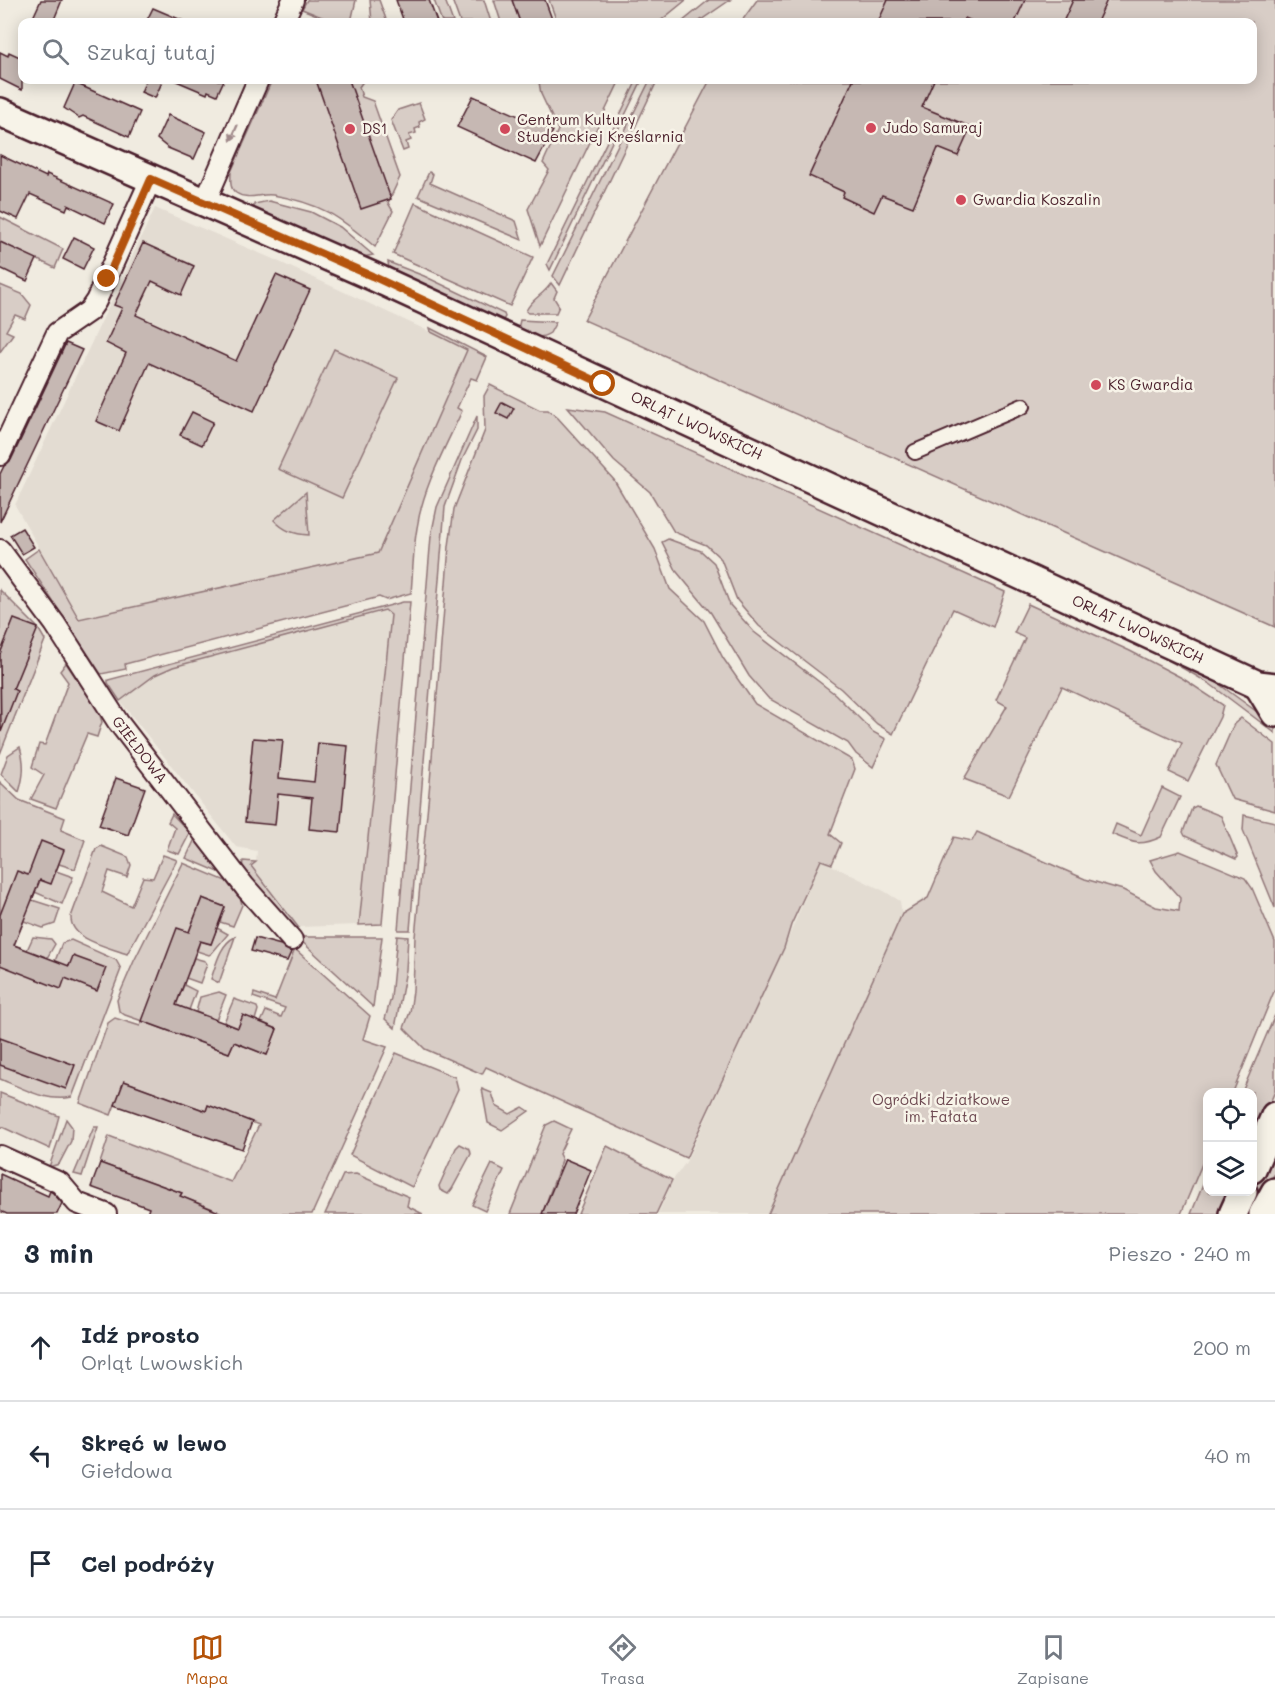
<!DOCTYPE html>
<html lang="pl">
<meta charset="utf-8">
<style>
body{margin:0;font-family:Mali,sans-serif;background:#f2f2f3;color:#1f2937}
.controls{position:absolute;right:18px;bottom:18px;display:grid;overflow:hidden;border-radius:12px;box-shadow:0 3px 15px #0003}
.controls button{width:54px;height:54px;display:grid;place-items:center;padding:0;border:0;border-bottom:2px solid #e0e1e3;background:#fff;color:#1f2937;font:30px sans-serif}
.stop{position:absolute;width:18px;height:18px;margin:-14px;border:4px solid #b45309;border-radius:50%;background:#fff}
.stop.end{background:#b45309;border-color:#fff;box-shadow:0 2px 6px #0008}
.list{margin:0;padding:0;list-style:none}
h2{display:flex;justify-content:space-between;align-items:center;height:78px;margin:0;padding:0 24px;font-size:26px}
h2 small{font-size:20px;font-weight:400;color:#747a83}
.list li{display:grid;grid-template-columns:39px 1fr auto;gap:18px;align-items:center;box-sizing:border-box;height:108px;padding:0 24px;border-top:2px solid #e0e1e3}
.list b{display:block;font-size:22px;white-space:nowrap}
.list p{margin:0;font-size:20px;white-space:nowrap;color:#747a83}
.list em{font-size:20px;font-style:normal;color:#747a83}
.icon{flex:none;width:33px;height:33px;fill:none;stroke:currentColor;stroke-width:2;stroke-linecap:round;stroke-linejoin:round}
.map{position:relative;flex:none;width:1275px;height:1214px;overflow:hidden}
.search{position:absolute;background:#fff;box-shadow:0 3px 15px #0003;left:18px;right:18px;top:18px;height:66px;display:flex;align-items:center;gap:15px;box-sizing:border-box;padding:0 21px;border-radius:12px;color:#747a83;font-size:22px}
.sheet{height:402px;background:#fff}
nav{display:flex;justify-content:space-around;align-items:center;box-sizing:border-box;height:84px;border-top:2px solid #e0e1e3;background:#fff;font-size:16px;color:#747a83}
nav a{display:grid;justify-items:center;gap:3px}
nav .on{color:#b45309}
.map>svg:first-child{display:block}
.built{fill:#e3dcd2}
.green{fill:#d8cdc6;stroke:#917678;stroke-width:1.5}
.building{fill:#c6b8b3;stroke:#4a1f2b;stroke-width:1.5}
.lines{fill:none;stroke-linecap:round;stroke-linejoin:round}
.pedestrian-casing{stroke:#4a1f2b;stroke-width:18}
.minor-casing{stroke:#4a1f2b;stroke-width:24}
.secondary-casing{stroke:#4a1f2b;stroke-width:32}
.pedestrian{stroke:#f7f3e8;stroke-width:14}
.minor{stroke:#f7f3e8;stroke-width:20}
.secondary{stroke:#f7f3e8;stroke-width:27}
.oneway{fill:#a0898a}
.route{stroke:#b45309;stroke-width:8}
.poi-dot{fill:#d1495b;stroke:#f7f3e8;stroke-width:2}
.labels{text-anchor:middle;stroke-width:5;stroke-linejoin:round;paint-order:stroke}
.poi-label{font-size:15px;fill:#4a1f2b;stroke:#f7f3e8;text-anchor:start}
.street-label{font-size:15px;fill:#4a1f2b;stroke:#f7f3e8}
.park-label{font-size:15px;fill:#6e4a52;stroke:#f7f3e8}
</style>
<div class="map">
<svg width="1275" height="1214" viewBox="0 0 1275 1214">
<rect width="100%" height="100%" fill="#f0ebe0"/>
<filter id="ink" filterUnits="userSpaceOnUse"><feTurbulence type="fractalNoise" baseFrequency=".0167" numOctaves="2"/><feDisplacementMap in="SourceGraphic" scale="12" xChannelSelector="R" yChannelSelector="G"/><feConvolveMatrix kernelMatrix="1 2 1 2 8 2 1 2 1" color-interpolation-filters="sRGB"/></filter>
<g filter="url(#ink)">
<g class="built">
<path d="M 155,208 L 273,259 L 467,349 L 378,553 L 79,619 L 15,505 Z"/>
<path d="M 385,610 L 391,615 L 359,925 L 298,927 L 251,865 L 256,862 L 257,851 L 236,847 L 120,701 L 155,675 L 173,667 Z"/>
<path d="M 821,860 L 884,891 L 900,901 L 902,914 L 768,1214 L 658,1214 L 673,1180 L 686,1162 L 784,948 Z"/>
</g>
<g class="green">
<path d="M 307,0 L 356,0 L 351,22 L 334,22 L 302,9 Z"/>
<path d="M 370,0 L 379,0 L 387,22 L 372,22 Z"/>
<path d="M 434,0 L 445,0 L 453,22 L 442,22 Z"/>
<path d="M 452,0 L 484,0 L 491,22 L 460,22 Z"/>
<path d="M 494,0 L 512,0 L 520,22 L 501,22 Z"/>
<path d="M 549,0 L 686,0 L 659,22 L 557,22 Z"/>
<path d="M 709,0 L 730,0 L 698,22 L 682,22 Z"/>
<path d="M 757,0 L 1275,0 L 1275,627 L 584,320 L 710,80 L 1252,80 L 1252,22 L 741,22 Z"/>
<path d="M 272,80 L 364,80 L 359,87 L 362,97 L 373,101 L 400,177 L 388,203 L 393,211 L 375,247 C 339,216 320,203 273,195 C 261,193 248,201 236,193 C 229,188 231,180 231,172 Z"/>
<path d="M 545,80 L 620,80 L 540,246 L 528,209 L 549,170 L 543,163 L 558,130 L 541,94 L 539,82 Z"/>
<path d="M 637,80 L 642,80 L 550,270 L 547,264 Z"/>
<path d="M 650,80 L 656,83 L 560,285 L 553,276 Z"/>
<path d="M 419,103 L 425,119 L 419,122 L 420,127 L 415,129 L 416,133 L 409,135 L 411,140 L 406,142 L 408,149 L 403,151 L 391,120 L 398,110 Z"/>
<path d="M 429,172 L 433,174 L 430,183 L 516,221 L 522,240 L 418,196 Z"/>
<path d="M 269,201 L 311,212 L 340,227 L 373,255 L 363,257 L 357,255 L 254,210 L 254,204 Z"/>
<path d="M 415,203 L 533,257 L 510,306 L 393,254 Z"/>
<path d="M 0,217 L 63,249 L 55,268 L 0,242 Z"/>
<path d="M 388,262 L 424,276 L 504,314 L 505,317 L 503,320 L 497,319 L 395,273 L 389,268 Z"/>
<path d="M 551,283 L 557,291 L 554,298 L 559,306 L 556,313 L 528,313 L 526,311 C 531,299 545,294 551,283 Z"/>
<path d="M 0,285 L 22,294 L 31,305 L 25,319 L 15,315 L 6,331 L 13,334 L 0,352 Z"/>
<path d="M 520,320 L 556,322 L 550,333 C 538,341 529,335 518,329 Z"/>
<path d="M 430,328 L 487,357 L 477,380 L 471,378 L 457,408 L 462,411 C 445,448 423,487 417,528 C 413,549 413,571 411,593 L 386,600 L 379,597 L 125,664 L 126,669 L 101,674 L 25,559 L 39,549 L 79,619 L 378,553 L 467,350 L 431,332 Z"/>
<path d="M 334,349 L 398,378 L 342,498 L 278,469 Z"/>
<path d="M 490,385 L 540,410 L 548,410 L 558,418 L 614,480 L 655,549 L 670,589 L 704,621 L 723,658 L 755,704 L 852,760 L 855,769 L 830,834 L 841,843 L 832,864 L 821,860 L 791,925 L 784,948 L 686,1158 L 486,1067 L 482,1074 L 425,1049 L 404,1028 L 410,1012 L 413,991 L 415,937 L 430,782 L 449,546 L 454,509 L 485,430 L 484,396 Z"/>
<path d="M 568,407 L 605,412 L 1005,592 L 993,627 L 953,609 L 893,734 L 877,724 L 841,689 L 759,626 L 737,600 L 721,559 L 706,545 L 674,532 L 650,492 L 614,461 Z"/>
<path d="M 477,416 L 477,430 L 462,460 L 445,507 L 410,930 L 398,930 L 431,536 L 437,507 Z"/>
<path d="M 306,492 L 309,535 C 294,534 284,531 274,520 Z"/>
<path d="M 668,539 L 701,551 L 714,563 L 730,605 L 754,632 L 835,694 L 873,732 L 886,739 L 873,767 L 856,754 L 848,743 L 768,698 L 749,676 L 711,613 L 677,572 L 662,542 Z"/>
<path d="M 0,590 L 38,628 L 45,640 L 0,754 Z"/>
<path d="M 1045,597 L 1188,665 L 1216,682 L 1275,725 L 1275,733 L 1210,684 L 1193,674 L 1145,647 L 1040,599 Z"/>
<path d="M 403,602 L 410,602 L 382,924 L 359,925 L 391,615 L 385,610 L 173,667 L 155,675 L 120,701 L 108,683 L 108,680 Z"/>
<path d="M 1028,604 L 1130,651 L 1182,678 L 1223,705 L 1220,717 L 1188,781 L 1169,772 L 1182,743 L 1062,687 L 1009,796 L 964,779 L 1007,706 L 996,700 L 1025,638 L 1014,633 Z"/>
<path d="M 66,663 L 99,712 L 102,722 L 97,737 L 87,734 L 56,808 L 31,799 L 44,775 L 32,767 L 39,744 L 45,745 L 68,682 L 60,671 Z"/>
<path d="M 1241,718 L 1275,744 L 1275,811 L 1232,799 L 1216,765 L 1234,724 Z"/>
<path d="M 20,747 C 25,764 24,776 19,792 L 1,774 L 8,755 Z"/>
<path d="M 0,782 L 19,800 L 65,818 L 61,830 L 85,840 L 75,869 L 59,864 L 56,871 L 73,877 L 62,904 L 35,892 L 32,900 L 60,909 L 55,924 L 43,928 L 24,921 L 14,945 L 27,950 L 33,937 L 51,939 L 55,944 L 47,958 L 55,961 L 62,943 L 71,940 L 116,960 L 121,969 L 72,1097 C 47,1103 23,1088 0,1079 Z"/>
<path d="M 1162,788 L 1180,797 L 1161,837 C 1139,847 1133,843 1112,834 L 1116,824 L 1141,835 Z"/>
<path d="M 1196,806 L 1221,816 L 1238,857 L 1236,859 L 1185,836 L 1183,832 L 1192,808 Z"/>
<path d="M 172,814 L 190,833 L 179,854 L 167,850 L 175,828 L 168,822 Z"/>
<path d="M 1244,815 L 1275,822 L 1275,908 L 1243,830 Z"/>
<path d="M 977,832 L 1085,879 L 1123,890 L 1156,907 L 1179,911 L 1180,898 L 1156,871 L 1150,860 L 1180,851 L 1245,878 L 1252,888 L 1275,942 L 1275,989 L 1233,1092 L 1208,1092 L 1207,1152 L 1181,1214 L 768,1214 L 902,914 L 928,898 L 954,837 L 972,841 Z"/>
<path d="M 195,839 L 221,873 L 186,858 Z"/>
<path d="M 101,846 L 128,857 L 131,865 L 127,877 L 109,871 L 102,892 L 131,906 L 143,877 L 153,878 L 163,855 L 177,860 L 127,954 C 109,947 70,940 71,917 L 96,849 Z"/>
<path d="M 243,861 L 256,862 L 251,866 L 298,927 L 290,928 L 242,868 Z"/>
<path d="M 183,863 L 226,881 L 241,900 L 242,905 L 233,926 L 220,922 L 225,907 L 202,898 L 189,932 L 142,1021 L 229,1053 L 234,1042 L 267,1055 L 277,1029 L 261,1022 L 266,1011 L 281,1017 L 285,1008 L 253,997 L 254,993 L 275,1000 L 295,949 L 370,1016 L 363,1039 L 387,1047 L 312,1214 L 211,1214 L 213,1209 L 180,1196 L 181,1193 L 100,1163 L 109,1136 L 231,1182 L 259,1125 L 208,1106 L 206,1111 L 124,1081 L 111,1115 L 80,1103 L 108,1023 L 115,1018 L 140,1026 L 142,1021 L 125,1015 L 119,1011 L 117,1000 L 134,961 Z"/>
<path d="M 217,928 L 228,934 L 212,953 L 209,955 L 197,951 L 200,941 L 211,944 Z"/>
<path d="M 397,936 L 408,937 L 406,970 L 395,1028 L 385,1019 L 391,998 Z"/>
<path d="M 235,937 L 219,983 L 211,979 C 216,965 220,944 235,937 Z"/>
<path d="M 297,937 L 382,937 L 373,1007 Z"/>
<path d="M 194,958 L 205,961 L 207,964 L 200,983 L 186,978 Z"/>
<path d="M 184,985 L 196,991 L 189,1010 L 176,1005 Z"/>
<path d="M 219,992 L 226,995 L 216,1020 L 196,1012 L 200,997 Z"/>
<path d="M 234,999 L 257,1007 L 258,1010 L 255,1020 L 243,1016 L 238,1028 L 224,1022 Z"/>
<path d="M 1275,1015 L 1275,1091 L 1253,1143 L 1252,1092 L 1242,1092 Z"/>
<path d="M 396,1053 L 455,1077 L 458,1089 L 412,1187 L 350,1155 Z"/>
<path d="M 482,1089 L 492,1093 L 496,1106 L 510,1114 L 523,1107 L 529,1111 L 502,1130 L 488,1123 Z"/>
<path d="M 0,1093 L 59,1116 L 50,1149 L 0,1126 Z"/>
<path d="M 66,1119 L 72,1127 L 71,1141 L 59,1164 L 49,1167 Z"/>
<path d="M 554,1121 L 571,1129 L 559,1154 L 562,1160 L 542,1214 L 510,1214 L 546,1125 Z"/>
<path d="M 94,1127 L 98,1127 L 82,1176 L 74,1174 Z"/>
<path d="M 1275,1138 L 1275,1173 L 1252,1214 L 1243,1214 Z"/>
<path d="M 460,1144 L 470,1149 L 471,1154 L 452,1189 L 448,1194 L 440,1190 L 439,1186 L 456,1148 Z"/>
<path d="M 607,1146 L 672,1180 L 656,1214 L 578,1214 Z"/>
<path d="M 492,1164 L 504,1170 L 485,1211 L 472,1205 Z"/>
<path d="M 356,1174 L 409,1197 L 407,1206 L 423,1214 L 325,1214 L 343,1175 Z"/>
<path d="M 1207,1175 L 1208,1192 L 1232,1192 L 1222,1214 L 1191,1214 Z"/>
</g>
<g class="building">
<path d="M 41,0 L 62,0 L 53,22 L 31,22 Z"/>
<path d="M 396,0 L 429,0 L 437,22 L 404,22 Z"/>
<path d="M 512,0 L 545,0 L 553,22 L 520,22 Z"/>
<path d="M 888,0 L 1025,0 L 1015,22 L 974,22 L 965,18 L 963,22 L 878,22 Z"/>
<path d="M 1073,0 L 1107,0 L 1097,22 L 1063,22 Z"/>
<path d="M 153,8 L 186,22 L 146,22 Z"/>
<path d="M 0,52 L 8,56 L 9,52 L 22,58 L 22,90 L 0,79 Z"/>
<path d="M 146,80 L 163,80 L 155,98 L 141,92 Z"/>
<path d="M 174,80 L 224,80 L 217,95 L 208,91 L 207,94 Z"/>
<path d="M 316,80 L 349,80 L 391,199 L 361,209 Z"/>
<path d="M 853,80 L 934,80 L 922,107 L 971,127 L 958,156 L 938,148 L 913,207 L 882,195 L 874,212 L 842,197 L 844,192 L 809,176 Z"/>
<path d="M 75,83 L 140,112 L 129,137 L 83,116 L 79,118 L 64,108 Z"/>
<path d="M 473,96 L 553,131 L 536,163 L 457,127 Z"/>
<path d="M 168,115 L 206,132 L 194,159 L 168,148 L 157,139 Z"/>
<path d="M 0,155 L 46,177 L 47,174 L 114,204 L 105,223 L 68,205 L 66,210 L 30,194 L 18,219 L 0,211 Z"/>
<path d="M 74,237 L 94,247 L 83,269 L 63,259 Z"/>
<path d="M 0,242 L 37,259 L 27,281 L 0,268 Z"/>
<path d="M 143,243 L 194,266 L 181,295 L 152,281 L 136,315 L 236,361 L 276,275 L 310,290 L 254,411 L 149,363 L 119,431 L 96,421 L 126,353 L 106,343 L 122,308 L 114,305 Z"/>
<path d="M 66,343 L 82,350 L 0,522 L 0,474 L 4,466 L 11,460 Z"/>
<path d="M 502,402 L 514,408 L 508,419 L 496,413 Z"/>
<path d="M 192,412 L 213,422 L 202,445 L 180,435 Z"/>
<path d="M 22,528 L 34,547 L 22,554 L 10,535 Z"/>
<path d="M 14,619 L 38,628 L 13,689 L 17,691 L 1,732 L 0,654 Z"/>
<path d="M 253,738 L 283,740 L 279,778 L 314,782 L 318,743 L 348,746 L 340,832 L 309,829 L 312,798 L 296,796 L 278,794 L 275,825 L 245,822 Z"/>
<path d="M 116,778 L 145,788 L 128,835 L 99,825 Z"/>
<path d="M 41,841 L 64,850 L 51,884 L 40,880 L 14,945 L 69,966 L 73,956 L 106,968 L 97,991 L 65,978 L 61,989 L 0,965 L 0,915 L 17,871 L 28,875 Z"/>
<path d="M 202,898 L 225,907 L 211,944 L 200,941 L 176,1005 L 238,1028 L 243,1015 L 277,1029 L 267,1055 L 234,1042 L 229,1053 L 142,1021 L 177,928 L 189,932 Z"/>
<path d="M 255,938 L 281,945 L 291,952 L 287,961 L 251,951 Z"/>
<path d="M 0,1038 L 75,1065 L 66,1089 L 0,1065 Z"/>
<path d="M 124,1081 L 206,1111 L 208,1105 L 252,1122 L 242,1149 L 115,1105 Z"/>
<path d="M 565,1159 L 591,1170 L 573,1214 L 542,1214 Z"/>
<path d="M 100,1163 L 182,1193 L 180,1196 L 224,1214 L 147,1214 L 149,1208 L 91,1187 Z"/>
<path d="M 0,1174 L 48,1196 L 50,1191 L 53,1193 L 62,1203 L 57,1214 L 7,1214 L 0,1211 Z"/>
</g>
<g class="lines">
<g class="pedestrian-casing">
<path id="pedestrian" d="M 915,452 L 1023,406"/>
</g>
<g class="minor-casing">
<g id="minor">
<path d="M 283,22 L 293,0"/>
<path d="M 205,202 L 258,80"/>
<path d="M 0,455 L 57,333 L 89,311 L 96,301 L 151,179"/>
<path id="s1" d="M 0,550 L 55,624 L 118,722 L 245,887 L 292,940"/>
<path d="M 0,1156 L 60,1183 L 77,1203 L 106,1214"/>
</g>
</g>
<g class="secondary-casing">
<g id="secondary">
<path id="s2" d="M 0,112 L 372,276 L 1258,685 L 1275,687"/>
<path d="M 1258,685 L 1275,713"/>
<path d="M 1252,1169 L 1275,1116"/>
<path d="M 1233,1214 L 1243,1192"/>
<path d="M 1263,1214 L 1275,1192"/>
</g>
</g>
<use href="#pedestrian" class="pedestrian"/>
<use href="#minor" class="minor"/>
<use href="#secondary" class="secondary"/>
</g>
<defs><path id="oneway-solid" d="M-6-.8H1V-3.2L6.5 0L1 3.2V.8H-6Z" transform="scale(1.5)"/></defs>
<use class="oneway" href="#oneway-solid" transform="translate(234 133) rotate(114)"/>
</g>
<g class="lines" filter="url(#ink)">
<path class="route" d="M 107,279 L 151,179 L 372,276 L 603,384"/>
</g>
<g class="poi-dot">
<circle cx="871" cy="128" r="6"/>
<circle cx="350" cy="129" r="6"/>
<circle cx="505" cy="129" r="6"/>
<circle cx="961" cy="200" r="6"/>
<circle cx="1096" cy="385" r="6"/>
</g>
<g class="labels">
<g class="poi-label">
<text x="517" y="125">Centrum Kultury<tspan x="517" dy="17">Studenckiej Kreślarnia</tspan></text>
<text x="883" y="133">Judo Samuraj</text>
<text x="362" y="134">DS1</text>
<text x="973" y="205">Gwardia Koszalin</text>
<text x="1108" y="390">KS Gwardia</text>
</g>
<g class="street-label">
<text dy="5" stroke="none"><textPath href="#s2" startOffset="764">ORLĄT LWOWSKICH</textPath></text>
<text dy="5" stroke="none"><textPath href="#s2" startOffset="1250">ORLĄT LWOWSKICH</textPath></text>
<text dy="5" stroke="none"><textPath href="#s1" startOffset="244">GIEŁDOWA</textPath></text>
</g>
<g class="park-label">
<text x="941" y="1105">Ogródki działkowe<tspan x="941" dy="17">im. Fałata</tspan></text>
</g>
</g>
</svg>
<div class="controls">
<button><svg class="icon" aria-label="locate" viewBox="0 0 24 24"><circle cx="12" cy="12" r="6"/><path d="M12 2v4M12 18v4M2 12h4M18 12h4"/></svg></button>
<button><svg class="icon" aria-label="layers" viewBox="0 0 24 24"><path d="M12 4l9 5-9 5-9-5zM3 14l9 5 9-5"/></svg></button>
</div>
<div class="stop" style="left:603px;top:384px"></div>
<div class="stop end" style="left:107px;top:279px"></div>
<div class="search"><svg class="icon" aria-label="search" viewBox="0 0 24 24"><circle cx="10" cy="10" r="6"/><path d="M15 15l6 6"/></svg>Szukaj tutaj</div>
</div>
<section class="sheet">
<h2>3 min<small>Pieszo · 240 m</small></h2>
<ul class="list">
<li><svg class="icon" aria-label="ahead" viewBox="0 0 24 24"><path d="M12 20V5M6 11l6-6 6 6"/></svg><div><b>Idź prosto</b><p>Orląt Lwowskich</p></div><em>200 m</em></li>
<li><svg class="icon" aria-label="left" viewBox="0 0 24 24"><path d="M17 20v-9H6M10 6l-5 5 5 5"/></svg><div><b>Skręć w lewo</b><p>Giełdowa</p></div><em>40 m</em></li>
<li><svg class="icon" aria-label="arrive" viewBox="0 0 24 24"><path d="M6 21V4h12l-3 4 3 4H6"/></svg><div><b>Cel podróży</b></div></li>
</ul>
</section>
<nav>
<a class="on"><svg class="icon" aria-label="map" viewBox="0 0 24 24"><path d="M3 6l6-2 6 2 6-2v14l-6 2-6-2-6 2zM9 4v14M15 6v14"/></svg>Mapa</a>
<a><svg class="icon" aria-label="directions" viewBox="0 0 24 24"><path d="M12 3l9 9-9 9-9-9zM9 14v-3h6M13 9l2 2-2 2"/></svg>Trasa</a>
<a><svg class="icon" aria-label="saved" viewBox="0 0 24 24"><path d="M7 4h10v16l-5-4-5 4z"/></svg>Zapisane</a>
</nav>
